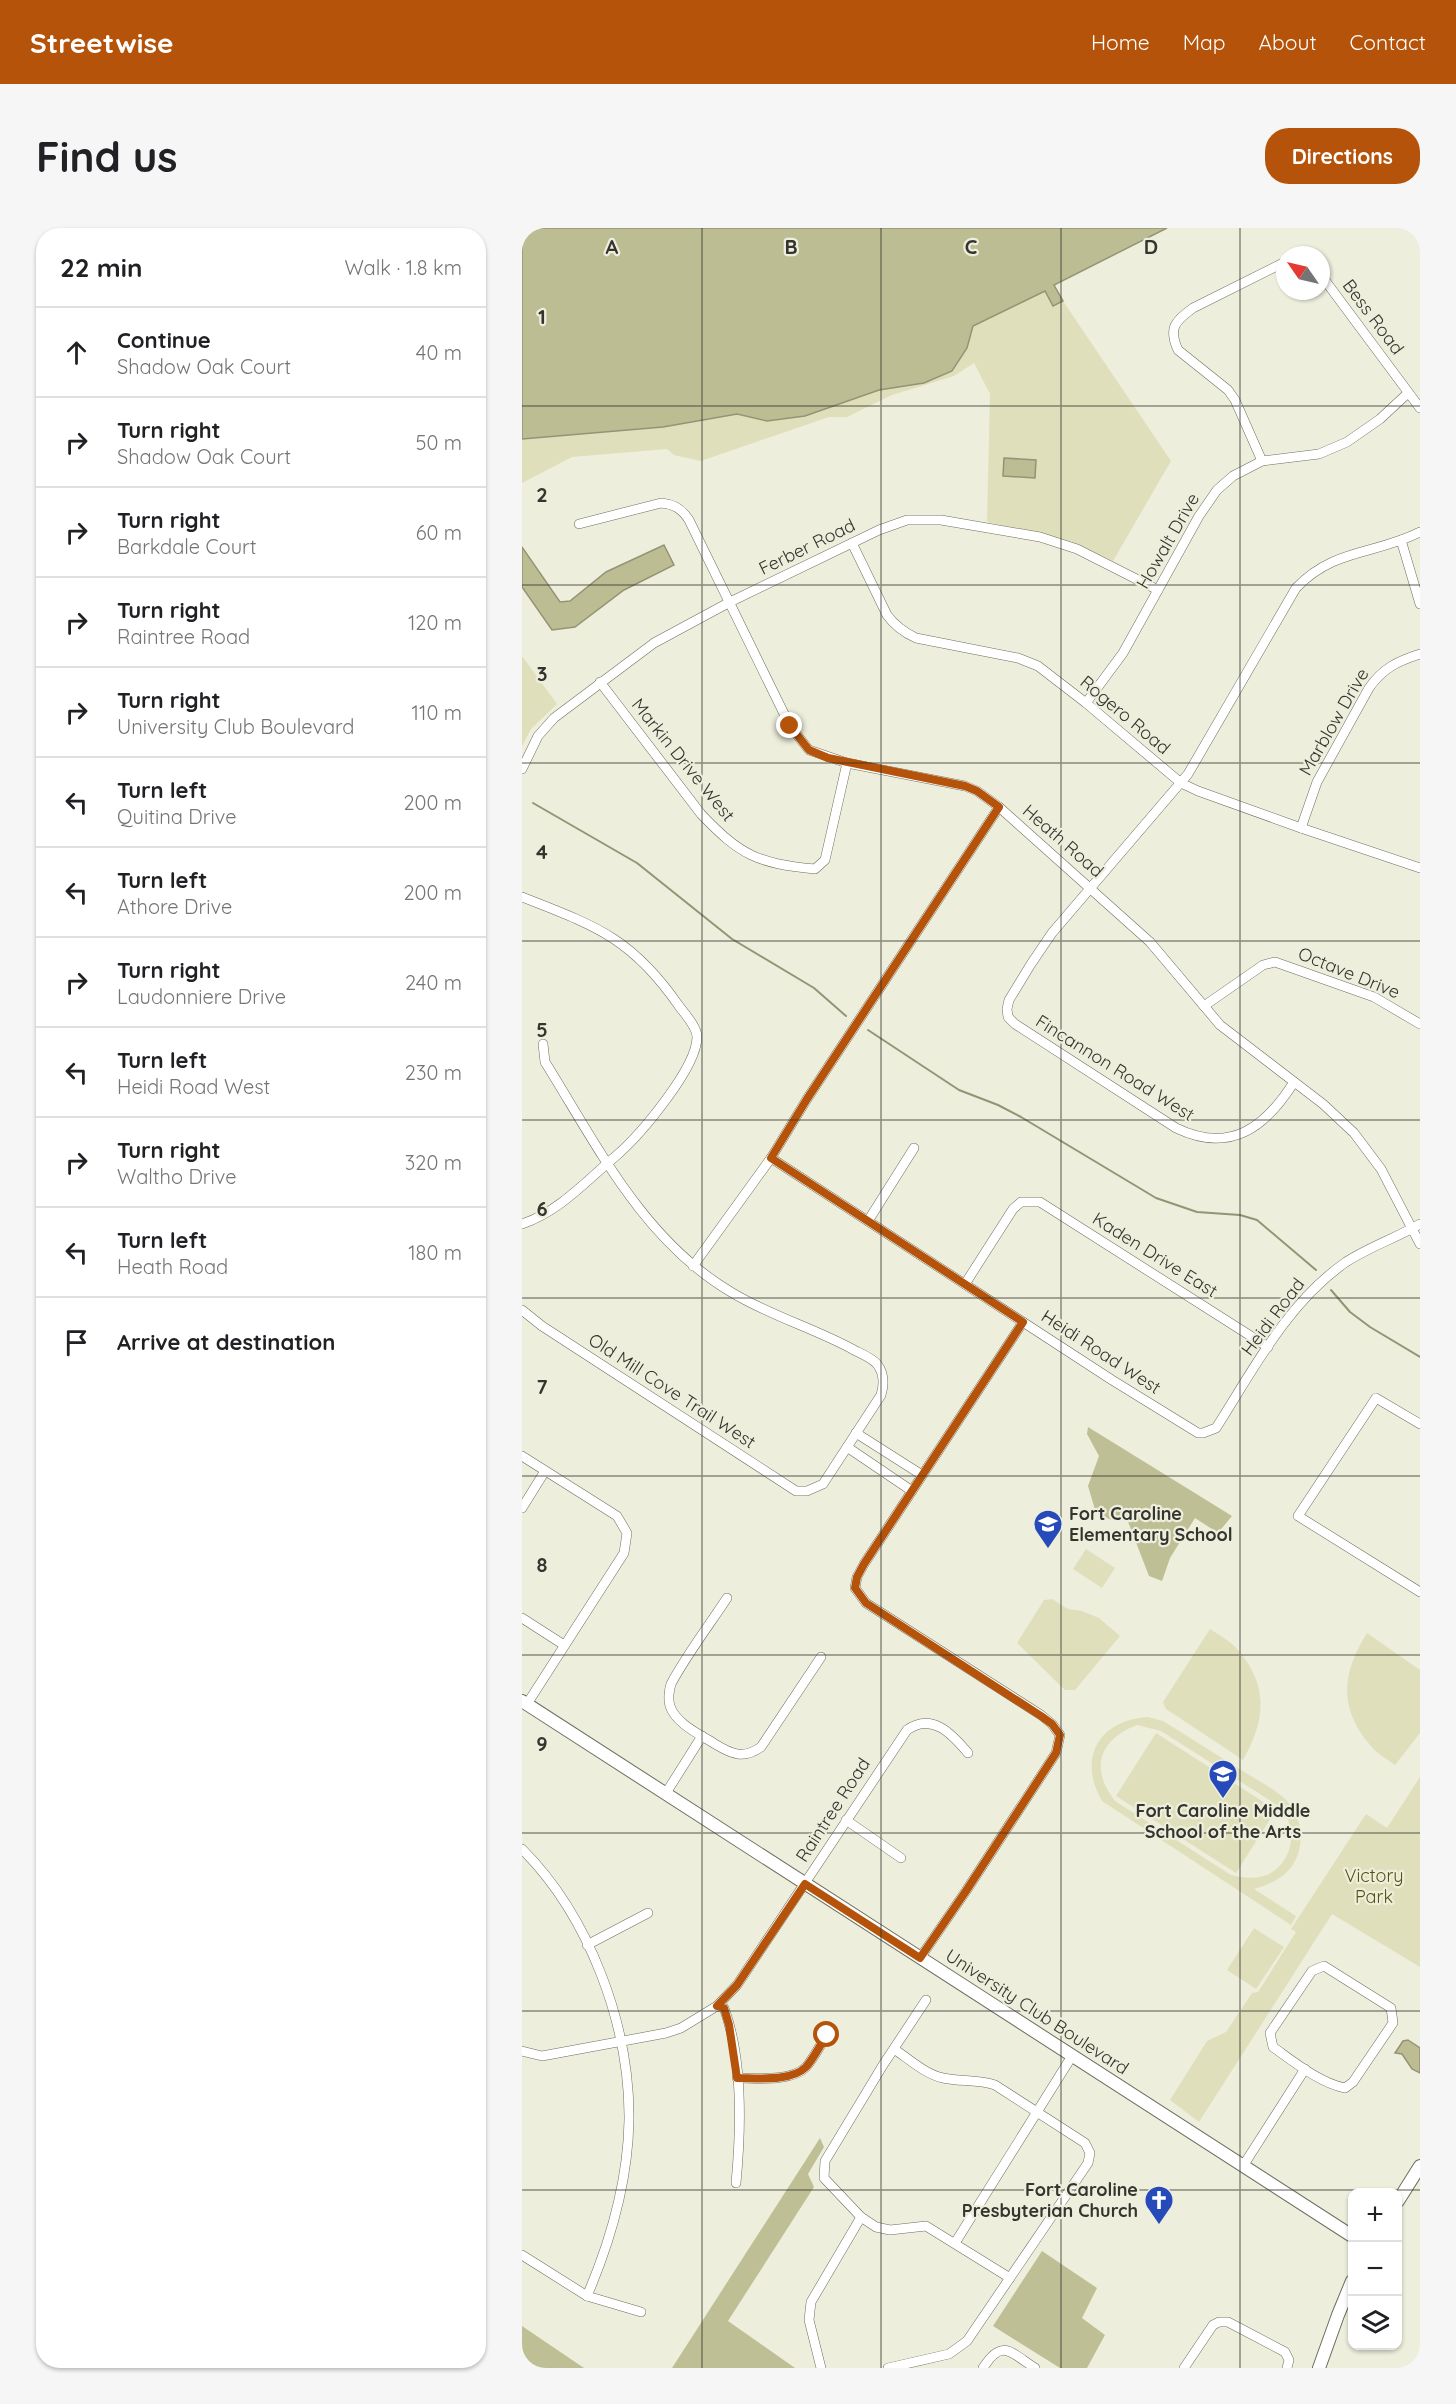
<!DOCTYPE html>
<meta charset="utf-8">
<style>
body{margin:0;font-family:Quicksand,sans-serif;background:#f6f6f6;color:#202124}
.controls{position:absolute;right:18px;bottom:18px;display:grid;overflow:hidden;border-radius:12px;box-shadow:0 2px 4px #0004}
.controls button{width:54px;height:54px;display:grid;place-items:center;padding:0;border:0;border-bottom:2px solid #e0e0e0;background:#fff;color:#202124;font:30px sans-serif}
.compass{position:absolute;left:754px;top:18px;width:54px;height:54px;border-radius:50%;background:#fff;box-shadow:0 2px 4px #0004;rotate:304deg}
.stop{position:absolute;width:18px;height:18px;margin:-14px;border:4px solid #b45309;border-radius:50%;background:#fff}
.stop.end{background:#b45309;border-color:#fff;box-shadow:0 2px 6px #0008}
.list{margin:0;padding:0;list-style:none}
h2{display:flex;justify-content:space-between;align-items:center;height:78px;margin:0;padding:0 24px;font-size:26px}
h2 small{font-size:20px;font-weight:400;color:#757577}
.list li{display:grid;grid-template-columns:39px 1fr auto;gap:18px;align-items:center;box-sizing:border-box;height:90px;padding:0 24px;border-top:2px solid #e0e0e0}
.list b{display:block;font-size:22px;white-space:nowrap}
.list p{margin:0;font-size:20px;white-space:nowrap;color:#757577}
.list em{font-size:20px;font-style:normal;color:#757577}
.icon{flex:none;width:33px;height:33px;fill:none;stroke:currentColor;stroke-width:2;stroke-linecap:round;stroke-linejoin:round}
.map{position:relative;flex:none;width:898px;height:2140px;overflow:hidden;border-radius:24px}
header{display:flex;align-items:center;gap:36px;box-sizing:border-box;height:84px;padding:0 30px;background:#b45309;color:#fff}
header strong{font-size:28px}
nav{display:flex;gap:33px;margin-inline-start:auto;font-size:21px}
.intro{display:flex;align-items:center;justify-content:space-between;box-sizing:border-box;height:144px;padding:0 36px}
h1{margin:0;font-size:42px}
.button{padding:15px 27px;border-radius:24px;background:#b45309;color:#fff;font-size:21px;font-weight:700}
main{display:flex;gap:36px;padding:0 36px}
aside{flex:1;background:#fff;border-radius:24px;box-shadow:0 2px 4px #0004}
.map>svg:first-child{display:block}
.green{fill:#e0dfbc;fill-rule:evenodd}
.forest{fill:#bfbf96}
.water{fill:#bdbd94;stroke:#949475;stroke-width:1.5}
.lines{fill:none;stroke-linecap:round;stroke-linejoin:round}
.stream{stroke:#949475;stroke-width:2}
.minor-casing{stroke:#6e6e5f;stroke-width:10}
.tertiary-casing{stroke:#6e6e5f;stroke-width:14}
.minor{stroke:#fff;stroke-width:9}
.tertiary{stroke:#fff;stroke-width:12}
.route{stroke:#b45309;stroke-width:8}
.grid{fill:none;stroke:#34352e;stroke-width:1.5;stroke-opacity:0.55}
.labels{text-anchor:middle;stroke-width:4.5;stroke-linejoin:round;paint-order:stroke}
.street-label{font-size:18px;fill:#34352e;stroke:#eed}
.poi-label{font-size:18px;font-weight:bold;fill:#34352e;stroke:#eed;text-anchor:start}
.park-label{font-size:18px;fill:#55520d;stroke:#eed}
.grid-label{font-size:20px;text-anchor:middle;font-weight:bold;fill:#34352e;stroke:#eed;stroke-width:4.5;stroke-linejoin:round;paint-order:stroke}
</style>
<header>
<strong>Streetwise</strong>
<nav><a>Home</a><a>Map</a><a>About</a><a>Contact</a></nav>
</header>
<div class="intro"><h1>Find us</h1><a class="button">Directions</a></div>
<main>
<aside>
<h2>22 min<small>Walk · 1.8 km</small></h2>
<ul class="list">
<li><svg class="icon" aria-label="ahead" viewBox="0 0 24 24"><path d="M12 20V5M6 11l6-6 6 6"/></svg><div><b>Continue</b><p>Shadow Oak Court</p></div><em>40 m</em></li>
<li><svg class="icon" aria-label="right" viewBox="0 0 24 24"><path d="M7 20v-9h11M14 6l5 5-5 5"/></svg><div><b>Turn right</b><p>Shadow Oak Court</p></div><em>50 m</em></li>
<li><svg class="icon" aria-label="right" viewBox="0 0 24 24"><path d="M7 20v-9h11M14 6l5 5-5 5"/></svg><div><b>Turn right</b><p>Barkdale Court</p></div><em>60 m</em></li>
<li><svg class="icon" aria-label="right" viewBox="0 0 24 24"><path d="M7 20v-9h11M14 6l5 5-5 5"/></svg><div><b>Turn right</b><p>Raintree Road</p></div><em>120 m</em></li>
<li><svg class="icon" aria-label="right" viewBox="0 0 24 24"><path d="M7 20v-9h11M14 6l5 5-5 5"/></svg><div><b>Turn right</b><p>University Club Boulevard</p></div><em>110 m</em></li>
<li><svg class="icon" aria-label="left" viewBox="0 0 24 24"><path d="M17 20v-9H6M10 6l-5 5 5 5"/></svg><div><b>Turn left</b><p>Quitina Drive</p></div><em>200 m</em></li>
<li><svg class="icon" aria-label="left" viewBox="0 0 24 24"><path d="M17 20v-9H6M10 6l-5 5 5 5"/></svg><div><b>Turn left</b><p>Athore Drive</p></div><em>200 m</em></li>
<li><svg class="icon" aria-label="right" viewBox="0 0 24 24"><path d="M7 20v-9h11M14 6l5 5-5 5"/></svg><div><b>Turn right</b><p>Laudonniere Drive</p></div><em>240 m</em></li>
<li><svg class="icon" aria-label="left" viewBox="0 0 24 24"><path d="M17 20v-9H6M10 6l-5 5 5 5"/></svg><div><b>Turn left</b><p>Heidi Road West</p></div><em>230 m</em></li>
<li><svg class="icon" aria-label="right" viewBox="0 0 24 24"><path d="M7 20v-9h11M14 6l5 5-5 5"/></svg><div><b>Turn right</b><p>Waltho Drive</p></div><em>320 m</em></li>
<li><svg class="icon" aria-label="left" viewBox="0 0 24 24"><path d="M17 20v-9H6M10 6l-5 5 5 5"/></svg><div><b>Turn left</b><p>Heath Road</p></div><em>180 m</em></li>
<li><svg class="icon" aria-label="arrive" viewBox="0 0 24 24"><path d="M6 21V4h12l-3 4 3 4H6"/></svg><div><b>Arrive at destination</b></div></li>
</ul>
</aside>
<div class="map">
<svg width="898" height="2140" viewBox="0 0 898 2140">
<rect width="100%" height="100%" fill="#eed"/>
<g class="green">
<path d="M 523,62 L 531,77 L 541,73 L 649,233 L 591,333 L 548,313 L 465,294 L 468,166 L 452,135 L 432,148 L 370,167 L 325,189 L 307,189 L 179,233 L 152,227 L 145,221 L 50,229 L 0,255 L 0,211 L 141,199 L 215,186 L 245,193 L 283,188 L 357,162 L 402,155 L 430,143 L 445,120 L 451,98 Z"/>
<path d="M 0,428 L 35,476 L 9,501 L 0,518 Z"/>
<path d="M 564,1321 L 593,1340 L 580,1360 L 551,1341 Z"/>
<path d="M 530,1371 L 546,1381 L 560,1383 L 577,1390 L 598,1408 L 553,1462 L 543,1462 L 495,1415 L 522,1372 Z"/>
<path d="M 688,1401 C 697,1407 708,1413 715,1421 C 747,1457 744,1492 721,1532 L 644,1481 L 641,1474 Z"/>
<path d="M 845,1405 L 898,1442 L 898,1505 L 873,1537 C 865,1531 854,1525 848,1517 C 816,1479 820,1445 845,1405 Z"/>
<path d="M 626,1489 L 641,1493 C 669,1510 696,1528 724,1545 C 739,1555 762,1565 771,1581 C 779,1594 781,1611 776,1626 C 769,1647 752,1655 732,1661 L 774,1688 L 769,1697 L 580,1573 C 555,1530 577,1492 626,1489 ZM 615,1497 L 639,1503 L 752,1575 C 755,1578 760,1581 762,1585 C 778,1608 766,1644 737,1649 C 728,1651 718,1649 709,1647 L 593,1573 C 567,1540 578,1511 615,1497 Z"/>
<path d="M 634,1505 L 754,1582 L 714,1645 L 594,1568 Z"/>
<path d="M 898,1549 L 898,1739 L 810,1686 L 677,1894 L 648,1872 L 685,1813 L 704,1804 L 730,1765 L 736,1764 L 774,1704 L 769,1701 L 844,1586 L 865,1600 Z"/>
<path d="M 732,1700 L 762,1719 L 734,1761 L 705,1742 Z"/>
</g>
<g class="forest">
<path d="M 566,1199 L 710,1288 L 696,1305 L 673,1290 L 648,1330 L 640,1353 L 627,1348 L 605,1291 L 594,1294 L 574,1285 L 566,1258 L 577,1228 L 565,1206 Z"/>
<path d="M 298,1910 L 302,1919 L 286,1946 L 292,1959 L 206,2093 L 273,2140 L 150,2140 Z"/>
<path d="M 520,2023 L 575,2060 L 560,2090 L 583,2107 L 565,2140 L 538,2140 L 471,2098 Z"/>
<path d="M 0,2098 L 62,2140 L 0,2140 Z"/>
</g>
<g class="water">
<path d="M 0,0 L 645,0 L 532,57 L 541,73 L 531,78 L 523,63 L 451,98 L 445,120 L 430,143 L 402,155 L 357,162 L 283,188 L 245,193 L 215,186 L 141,199 L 0,211 Z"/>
<path d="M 482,230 L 514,232 L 513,250 L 481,248 Z"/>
<path d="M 142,317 L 152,337 L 102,362 L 53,399 L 30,402 L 0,359 L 0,319 L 38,374 L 48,373 L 84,344 Z"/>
<path d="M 886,1812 L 898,1820 L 898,1845 L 890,1841 L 880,1826 L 873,1825 L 881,1813 Z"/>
</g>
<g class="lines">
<g class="stream">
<path d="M 11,575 L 115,635 L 210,711 L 292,760 L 324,788"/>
<path d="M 346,802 L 437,862 L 476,877 L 499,889 L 634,970 L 675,984 L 718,987 L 735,992 L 794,1042"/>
<path d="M 809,1062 L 828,1084 L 848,1099 L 898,1129"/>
</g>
<g class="minor-casing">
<g id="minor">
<path d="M 799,47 L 898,180"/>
<path d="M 740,233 L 713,172 L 706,162 L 656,122 C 646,100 653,93 671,80 L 763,34"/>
<path d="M 57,296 L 139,275 C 152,276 160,281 167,292 L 268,498 L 287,522 L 325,535 L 443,558 L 455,563 L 477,579 L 628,714 L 698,797 L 801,876 L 832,905 L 859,941 L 898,1016"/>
<path d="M 879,312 L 898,376"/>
<path d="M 330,315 L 365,387 C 373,398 381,404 394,410 L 496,430 L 516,438 L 564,475 L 659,555 L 676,563 L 779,600 L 898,640"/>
<path d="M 78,454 L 179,586 C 219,628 235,635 293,641 L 303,632 L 325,535"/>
<path d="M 564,475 L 601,425 L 677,288 L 695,262 L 711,248 L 740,233 L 797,226 L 825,214 L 858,191 L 886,165"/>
<path d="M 0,541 L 16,508 L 32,490 L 132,415 L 208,374 L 357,302 L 385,292 L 419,292 L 518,309 L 555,321 L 636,362"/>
<path d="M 779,600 L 795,554 L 847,460 C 861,440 876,433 898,426"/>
<path d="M 0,669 C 74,698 110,710 157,778 C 163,786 175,799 175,809 C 175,840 118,907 95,927 C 64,953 38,983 0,996"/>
<path d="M 682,778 L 741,737 L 753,734 L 852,769 L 898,796"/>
<path d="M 772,854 C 743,900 708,926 654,900 L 493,796 L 486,789 L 485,781 L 487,772 L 509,736 L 530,705 L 666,546 L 774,360 C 812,320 853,327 898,304"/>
<path d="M 249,930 L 590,1152 L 676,1205 L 681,1205 L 694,1200 C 731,1142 766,1074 824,1034 C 847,1019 874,1010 898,996"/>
<path d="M 346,993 L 392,920"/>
<path d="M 171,1038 L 249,930 L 285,871 L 477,579"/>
<path d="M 443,1056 L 491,981 L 499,974 L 518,974 L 746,1119"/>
<path d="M 0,1082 L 20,1098 L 274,1263 L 285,1263 L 301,1256 L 359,1167 C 362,1157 362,1145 355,1136 C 350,1130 340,1126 332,1122 C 292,1100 248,1088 209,1064 C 121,1012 75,917 23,834 L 21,816"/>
<path d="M 898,1196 L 854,1170 L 776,1288 L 898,1364"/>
<path d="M 334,1205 L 400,1247"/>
<path d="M 325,1219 L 390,1263"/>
<path d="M 0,1228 L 95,1288 L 105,1305 L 102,1325 L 5,1476"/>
<path d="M 0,1280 L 23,1243"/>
<path d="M 205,1370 C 188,1396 163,1429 149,1456 C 147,1462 146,1472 148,1478 C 154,1496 179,1507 193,1516 C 211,1527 222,1531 239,1519 L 299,1429"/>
<path d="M 0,1390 L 42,1417"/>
<path d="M 144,1565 L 180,1508"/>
<path d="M 324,1592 L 379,1630"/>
<path d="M 0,1621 C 67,1688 108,1797 107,1892 C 106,1953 89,2012 65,2068"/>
<path d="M 65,1717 L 126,1685"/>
<path d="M 398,1730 L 444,1663 L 534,1525 L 538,1507 L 530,1496 L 519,1487 L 344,1375 L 333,1360 L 335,1349 L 342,1336 L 501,1094"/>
<path d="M 802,1738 L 869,1780 L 871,1795 L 831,1854 L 823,1860 C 798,1855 772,1834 751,1819 L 748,1805 L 790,1743 Z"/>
<path d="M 404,1772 L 361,1837 L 303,1933 L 302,1950 L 339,1989 L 354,1999 L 368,2002 L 404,1998 L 488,2050"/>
<path d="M 195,1778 L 202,1780 C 221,1831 219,1902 214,1955"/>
<path d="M 0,1823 L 20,1828 L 144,1805 L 159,1800 L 195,1778 L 215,1757 L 385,1502 C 410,1484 430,1506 446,1525"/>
<path d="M 215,1850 C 235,1850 269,1854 284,1839 C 292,1830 298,1817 305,1807"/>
<path d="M 721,1938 L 783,1841"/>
<path d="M 433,2015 L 550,1828"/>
<path d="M 0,2027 L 65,2068 L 119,2084"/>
<path d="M 299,2140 L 287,2092 L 289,2074 L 339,1989"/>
<path d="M 366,2140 L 427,2126 L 445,2113 L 566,1935 L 568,1925 L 563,1915 L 473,1857 C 455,1851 439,1854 421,1850 C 403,1846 387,1831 372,1821"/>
<path d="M 461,2140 C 480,2110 488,2124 513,2140"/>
<path d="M 662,2140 L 691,2097 L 697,2094 L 706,2094 L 763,2124 L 767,2132 L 765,2140"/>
</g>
</g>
<g class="tertiary-casing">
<g id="tertiary">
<path d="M 0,1473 L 830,2008"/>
<path d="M 876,1973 L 898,1938"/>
<path d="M 797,2140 L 816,2087 L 830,2053"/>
</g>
</g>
<use href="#minor" class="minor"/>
<use href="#tertiary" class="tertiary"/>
</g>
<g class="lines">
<path class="route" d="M 268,498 L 287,522 L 306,530 L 443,558 L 455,563 L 477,579 L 285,871 L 249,930 L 501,1094 L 342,1336 L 335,1349 L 333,1360 L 344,1375 L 519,1488 L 530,1496 L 538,1507 L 534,1525 L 444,1663 L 398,1730 L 283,1656 L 215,1757 L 195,1778 L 202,1780 L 207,1797 L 215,1850 C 235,1850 269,1854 284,1839 C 292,1830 298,1817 305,1807"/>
</g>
<path class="grid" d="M 180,0 L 180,2140M 359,0 L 359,2140M 539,0 L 539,2140M 718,0 L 718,2140M 0,178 L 898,178M 0,357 L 898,357M 0,535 L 898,535M 0,713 L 898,713M 0,892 L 898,892M 0,1070 L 898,1070M 0,1248 L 898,1248M 0,1427 L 898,1427M 0,1605 L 898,1605M 0,1783 L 898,1783M 0,1962 L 898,1962"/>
<defs>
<g id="school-pin" transform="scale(1.5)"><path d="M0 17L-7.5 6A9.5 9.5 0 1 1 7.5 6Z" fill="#264ab9" stroke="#eed"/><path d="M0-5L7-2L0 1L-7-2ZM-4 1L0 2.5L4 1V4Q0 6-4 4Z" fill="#fff"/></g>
<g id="church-pin" transform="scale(1.5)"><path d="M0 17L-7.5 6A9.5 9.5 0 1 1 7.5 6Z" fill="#264ab9" stroke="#eed"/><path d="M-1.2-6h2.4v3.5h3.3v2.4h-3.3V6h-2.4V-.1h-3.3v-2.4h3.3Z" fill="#fff"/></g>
</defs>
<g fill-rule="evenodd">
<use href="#school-pin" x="526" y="1296"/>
<use href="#school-pin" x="701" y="1546"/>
<use href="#church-pin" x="637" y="1972"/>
</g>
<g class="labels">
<g class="street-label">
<text transform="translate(851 89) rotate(53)" y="6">Bess Road</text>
<text transform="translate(646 313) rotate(-60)" y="6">Howalt Drive</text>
<text transform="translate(285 319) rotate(-26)" y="6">Ferber Road</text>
<text transform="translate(603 487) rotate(40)" y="6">Rogero Road</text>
<text transform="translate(812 494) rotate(-60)" y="6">Marblow Drive</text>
<text transform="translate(161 532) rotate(51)" y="6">Markin Drive West</text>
<text transform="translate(541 613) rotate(41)" y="6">Heath Road</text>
<text transform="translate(827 745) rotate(22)" y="6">Octave Drive</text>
<text transform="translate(593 840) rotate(32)" y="6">Fincannon Road West</text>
<text transform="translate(633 1027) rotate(32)" y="6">Kaden Drive East</text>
<text transform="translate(751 1089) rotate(-53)" y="6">Heidi Road</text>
<text transform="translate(579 1124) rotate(33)" y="6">Heidi Road West</text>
<text transform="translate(150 1163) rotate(33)" y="6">Old Mill Cove Trail West</text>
<text transform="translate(311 1582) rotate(-57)" y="6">Raintree Road</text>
<text transform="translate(515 1784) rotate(33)" y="6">University Club Boulevard</text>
</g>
<g class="poi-label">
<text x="547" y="1292">Fort Caroline<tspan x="547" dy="21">Elementary School</tspan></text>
<text x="701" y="1589" text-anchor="middle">Fort Caroline Middle<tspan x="701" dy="21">School of the Arts</tspan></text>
<text x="616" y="1968" text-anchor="end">Fort Caroline<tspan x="616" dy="21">Presbyterian Church</tspan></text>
</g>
<g class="park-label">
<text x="852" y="1654">Victory<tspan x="852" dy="21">Park</tspan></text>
</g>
</g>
<g class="grid-label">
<text x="90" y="26">A</text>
<text x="269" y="26">B</text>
<text x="449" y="26">C</text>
<text x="629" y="26">D</text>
<text x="20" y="96">1</text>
<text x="20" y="274">2</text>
<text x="20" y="453">3</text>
<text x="20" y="631">4</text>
<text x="20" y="809">5</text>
<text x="20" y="988">6</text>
<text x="20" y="1166">7</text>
<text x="20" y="1344">8</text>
<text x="20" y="1523">9</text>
</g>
</svg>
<div class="controls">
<button>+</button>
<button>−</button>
<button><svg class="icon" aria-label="layers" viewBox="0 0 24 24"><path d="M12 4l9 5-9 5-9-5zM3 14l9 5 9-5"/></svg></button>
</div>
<svg class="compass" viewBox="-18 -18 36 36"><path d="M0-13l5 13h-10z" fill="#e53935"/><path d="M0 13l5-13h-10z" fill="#757577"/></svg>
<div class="stop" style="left:305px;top:1807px"></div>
<div class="stop end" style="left:268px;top:498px"></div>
</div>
</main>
